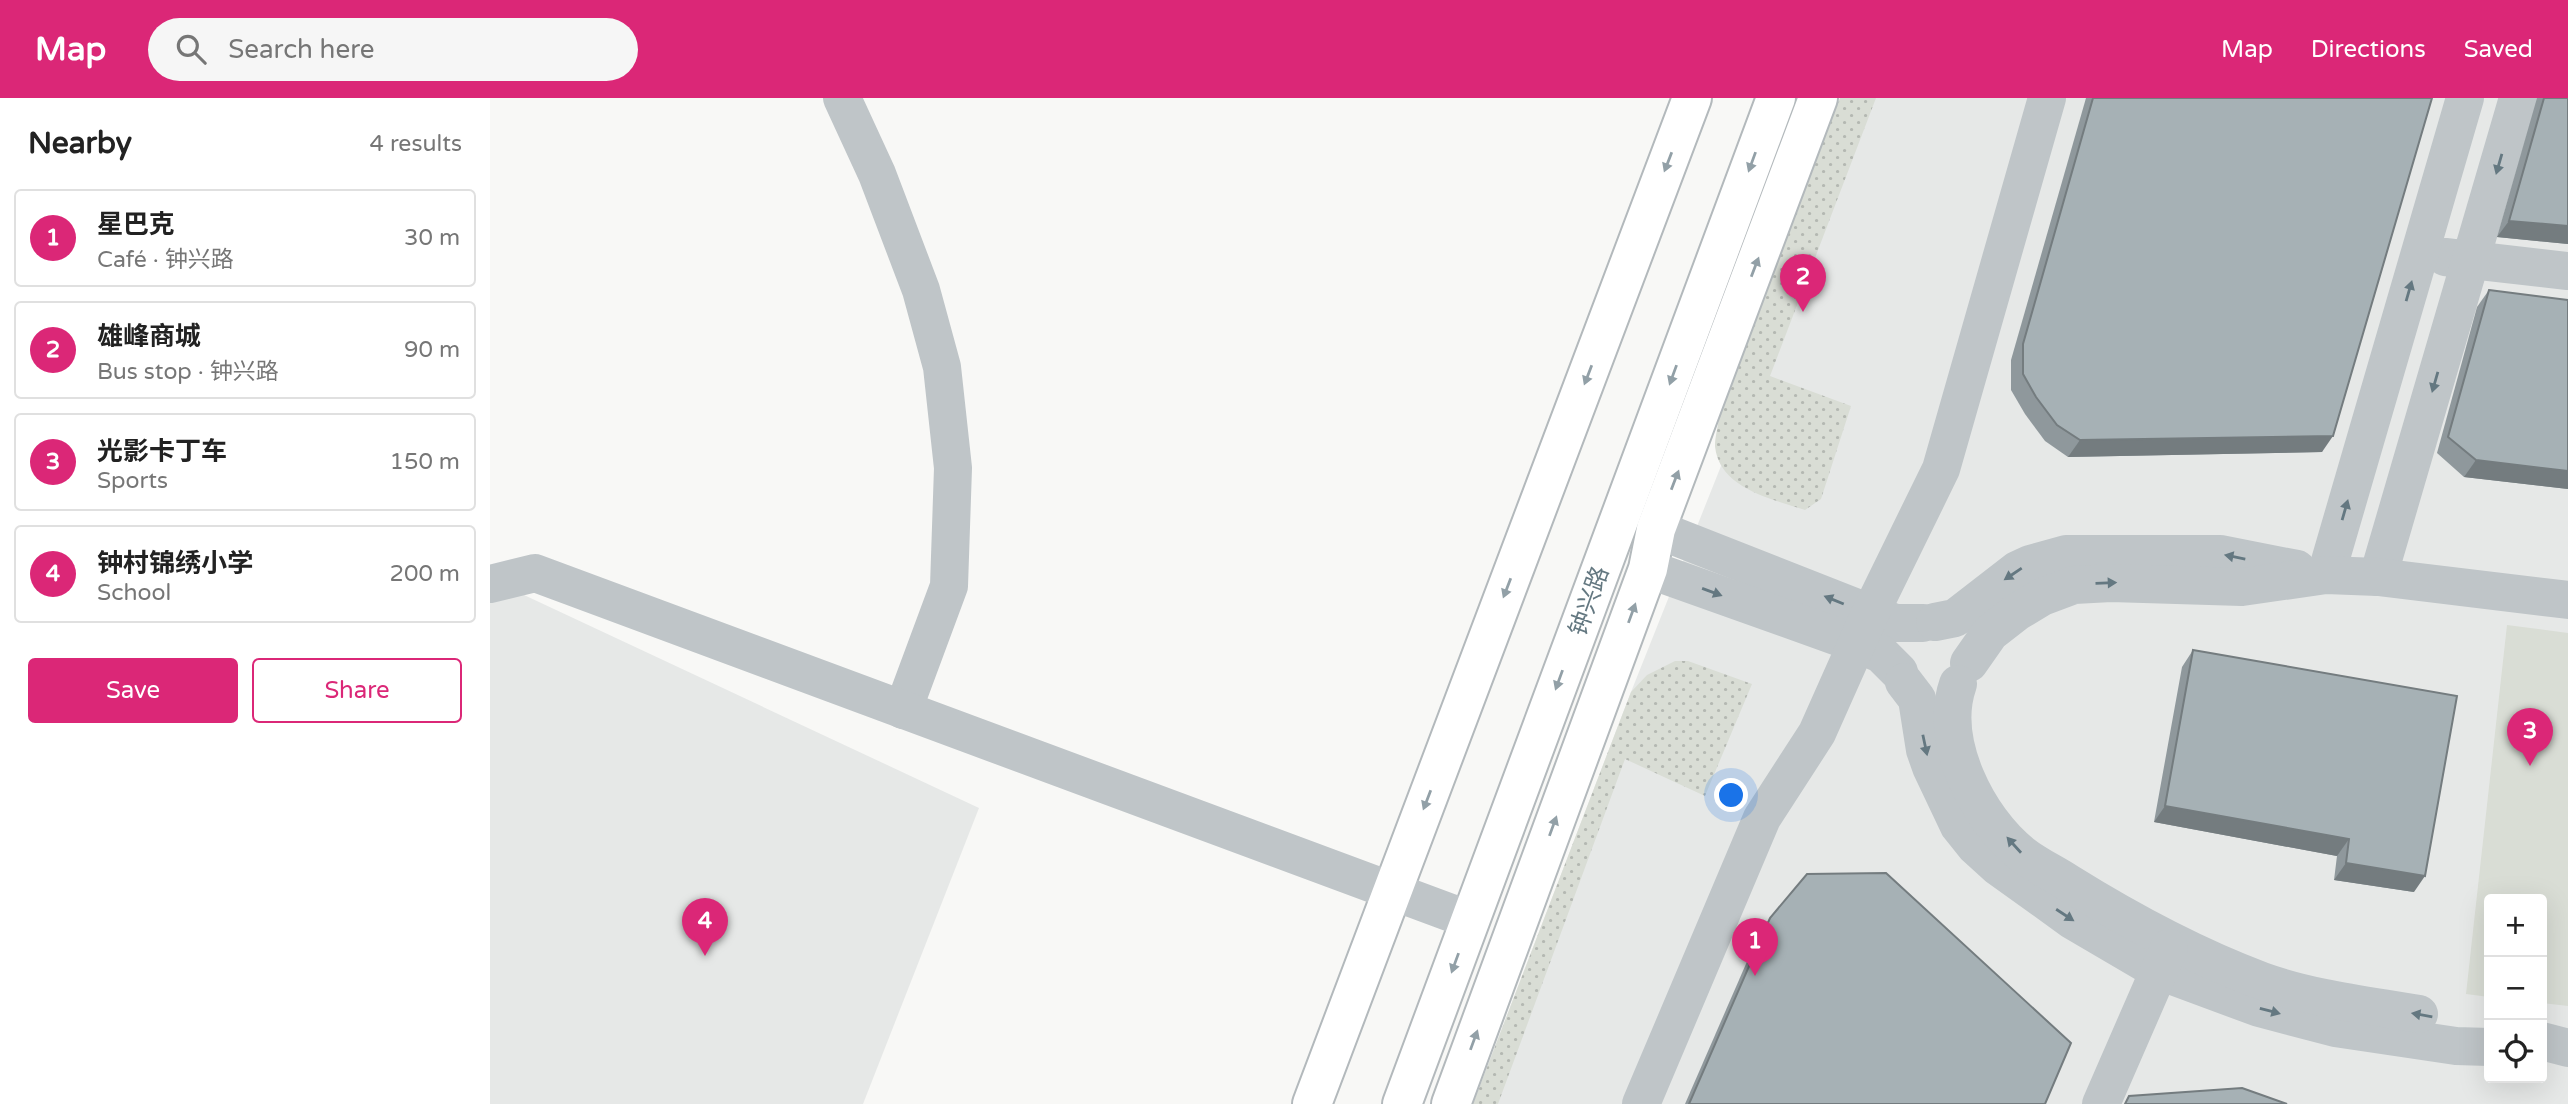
<!DOCTYPE html>
<meta charset="utf-8">
<style>
body{margin:0;font-family:"Varela Round","Noto Sans SC",sans-serif;background:#f6f6f6;color:#222}
.controls{position:absolute;right:21px;bottom:21px;display:grid;overflow:hidden;border-radius:7px;box-shadow:0 7px 28px #0002}
.controls button{width:63px;height:63px;display:grid;place-items:center;padding:0;border:0;border-bottom:2px solid #e0e0e0;background:#fff;color:#222;font:35px sans-serif}
.you{position:absolute;left:1242px;top:698px;width:24px;height:24px;margin:-18px;border:5px solid #fff;border-radius:50%;background:#1a73e8;box-shadow:0 0 0 10px #1a73e833}
.badge{display:grid;place-items:center;width:46px;height:46px;border-radius:50%;background:#db2777;color:#fff;font-size:23px;font-weight:700}
.pin{position:absolute;translate:-50% -58px;filter:drop-shadow(0 2px 4px #0008)}
.pin::after{content:'';position:absolute;top:37px;width:24px;height:21px;background:inherit;clip-path:polygon(0 0,100% 0,50% 100%)}
.list{margin:0;padding:0;list-style:none}
h2{display:flex;justify-content:space-between;align-items:center;height:91px;margin:0;padding:0 28px;font-size:30px}
h2 small{font-size:23px;font-weight:400;color:#767676}
.list li{display:grid;grid-template-columns:46px 1fr auto;gap:21px;align-items:center;box-sizing:border-box;height:98px;margin:0 14px 14px;padding:0 14px;border:2px solid #e0e0e0;border-radius:7px}
.list b{display:block;font-size:26px;white-space:nowrap}
.list p{margin:0;font-size:23px;white-space:nowrap;color:#767676}
.list em{font-size:23px;font-style:normal;color:#767676}
.actions{display:flex;gap:14px;padding:21px 28px}
.actions a{flex:1;padding:16px 0;border:2px solid #db2777;border-radius:7px;text-align:center;font-size:24px;color:#db2777}
.actions .main{background:#db2777;color:#fff}
.icon{flex:none;width:38px;height:38px;fill:none;stroke:currentColor;stroke-width:2;stroke-linecap:round;stroke-linejoin:round}
.map{position:relative;flex:none;width:2078px;height:1006px;overflow:hidden}
header{display:flex;align-items:center;gap:42px;box-sizing:border-box;height:98px;padding:0 35px;background:#db2777;color:#fff}
header strong{font-size:33px}
nav{display:flex;gap:38px;margin-inline-start:auto;font-size:24px}
.search{width:490px;height:63px;background:#f6f6f6;display:flex;align-items:center;gap:18px;box-sizing:border-box;padding:0 24px;border-radius:38px;color:#767676;font-size:26px}
main{display:flex}
aside{flex:1;background:#fff}
.map>svg:first-child{display:block}
.built{fill:#e6e8e7;fill-rule:evenodd}
.grass{fill:url(#grass-dots)}
.garden{fill:#d9ddd5}
.lines{fill:none;stroke-linecap:round;stroke-linejoin:round}
.major-casing{stroke:#b3b9bc;stroke-width:42}
.minor{stroke:#bfc5c8;stroke-width:38}
.major{stroke:#fff;stroke-width:38}
.wall{fill:#8f989c}
.shaded-wall{fill:#747c7f}
.building{fill:#a6b1b5;stroke:#747c7f;stroke-width:2}
.oneway{fill:#92a0a7}
.oneway2{fill:#647881}
.labels{text-anchor:middle;stroke-width:7;stroke-linejoin:round;paint-order:stroke}
.street-label{font-size:24px;fill:#647881;stroke:#fff}
</style>
<header>
<strong>Map</strong>
<div class="search"><svg class="icon" aria-label="search" viewBox="0 0 24 24"><circle cx="10" cy="10" r="6"/><path d="M15 15l6 6"/></svg>Search here</div>
<nav><a>Map</a><a>Directions</a><a>Saved</a></nav>
</header>
<main>
<aside>
<h2>Nearby<small>4 results</small></h2>
<ul class="list">
<li><span class="badge">1</span><div><b>星巴克</b><p>Café · 钟兴路</p></div><em>30 m</em></li>
<li><span class="badge">2</span><div><b>雄峰商城</b><p>Bus stop · 钟兴路</p></div><em>90 m</em></li>
<li><span class="badge">3</span><div><b>光影卡丁车</b><p>Sports</p></div><em>150 m</em></li>
<li><span class="badge">4</span><div><b>钟村锦绣小学</b><p>School</p></div><em>200 m</em></li>
</ul>
<div class="actions"><a class="main">Save</a><a>Share</a></div>
</aside>
<div class="map">
<svg width="2078" height="1006" viewBox="0 0 2078 1006">
<defs>
<pattern id="grass-dots" width="8" height="8" patternUnits="userSpaceOnUse" patternTransform="scale(1.75)"><rect width="8" height="8" fill="#d9ddd5"/><path d="M2 2h.1M6 6h.1" fill="none" stroke="#b4b8b2" stroke-width="1.8" stroke-linecap="round"/></pattern>
</defs>
<rect width="100%" height="100%" fill="#f8f8f6"/>
<g class="built">
<path d="M 1350,0 L 2078,0 L 2078,1006 L 983,1006 L 1141,594 L 1231,368 L 1225,348 L 1229,320 ZM 1999,801 L 2052,801 L 2052,980 L 1999,980 Z"/>
<path d="M 0,481 L 489,710 L 373,1006 L 0,1006 Z"/>
</g>
<g class="grass">
<path d="M 1350,0 L 1386,0 L 1280,278 L 1361,308 L 1331,401 L 1315,412 C 1283,401 1229,391 1225,348 C 1225,339 1228,329 1229,320 Z"/>
<path d="M 1185,563 L 1198,563 L 1262,586 L 1215,698 L 1135,661 L 1008,1006 L 983,1006 L 1141,594 L 1157,577 Z"/>
</g>
<path class="garden" d="M 2017,527 L 2078,535 L 2078,908 L 2052,905 L 2052,801 L 1999,801 L 1999,899 L 1976,896 Z"/>
<g class="lines">
<g class="major-casing">
<g id="major">
<path d="M 822,1006 L 1202,0"/>
<path d="M 912,1006 L 1286,0"/>
<path d="M 961,1006 L 1158,471 L 1166,431 L 1328,0"/>
</g>
</g>
<g class="minor">
<path d="M 352,0 L 387,76 L 431,192 L 452,269 L 463,370 L 459,488 L 413,612"/>
<path d="M 1955,159 L 2078,173"/>
<path d="M 1166,431 L 1405,525 L 1433,525"/>
<path d="M 1158,471 L 1368,546 L 1391,556 L 1409,574"/>
<path d="M 1836,477 L 1975,0"/>
<path d="M 1888,479 L 2028,0"/>
<path d="M 0,486 L 45,475 L 980,822"/>
<path d="M 1445,524 L 1465,520 L 1527,472 L 1540,466 L 1576,456 L 1730,456 L 1807,471"/>
<path d="M 1479,565 L 1500,535 L 1527,514 L 1552,499 L 1584,487 L 1621,485 L 1752,489 L 1836,477 L 1888,479 L 2078,502"/>
<path d="M 1414,584 L 1427,601 L 1435,652 L 1441,669 L 1469,728 L 1485,748 L 1507,768 L 1582,822 L 1669,873 L 1769,910 L 1845,930 L 1966,948 L 1999,949"/>
<path d="M 1468,586 C 1448,643 1487,720 1532,756 C 1546,767 1563,775 1577,784 C 1638,822 1705,858 1772,883 C 1822,901 1877,907 1929,916"/>
<path d="M 2052,943 L 2078,950"/>
<path d="M 1151,1006 L 1272,720 L 1327,635 L 1380,516 L 1451,371 L 1557,0"/>
<path d="M 1611,1006 L 1679,850"/>
</g>
<use href="#major" class="major"/>
</g>
<g class="wall">
<path d="M 1596,0 L 1942,0 L 1832,354 L 1578,359 L 1555,343 L 1535,316 L 1521,292 L 1521,262 Z"/>
<path d="M 2047,0 L 2078,0 L 2078,146 L 2007,139 Z"/>
<path d="M 1999,192 L 2078,391 L 1974,379 L 1947,355 L 1987,209 Z"/>
<path d="M 1703,552 L 1924,794 L 1844,782 L 1847,758 L 1664,724 L 1692,569 Z"/>
<path d="M 1280,820 L 1555,1006 L 1195,1006 L 1269,836 Z"/>
</g>
<g class="shaded-wall">
<path d="M 2019,123 L 2078,128 L 2078,146 L 2007,139 Z"/>
<path d="M 1843,338 L 1832,354 L 1578,359 L 1590,342 Z"/>
<path d="M 1986,362 L 2078,373 L 2078,391 L 1974,379 Z"/>
<path d="M 1675,708 L 1859,741 L 1847,758 L 1664,724 Z"/>
<path d="M 1856,765 L 1935,778 L 1924,794 L 1844,782 Z"/>
</g>
<g class="building">
<path d="M 1603,0 L 1942,0 L 1843,338 L 1590,342 L 1567,327 L 1546,299 L 1533,276 L 1533,246 Z"/>
<path d="M 2054,0 L 2078,0 L 2078,128 L 2019,123 Z"/>
<path d="M 1999,192 L 2078,202 L 2078,373 L 1986,362 L 1958,339 Z"/>
<path d="M 1703,552 L 1967,598 L 1935,778 L 1856,765 L 1859,741 L 1675,708 Z"/>
<path d="M 1396,775 L 1581,945 L 1555,1006 L 1199,1006 L 1280,820 L 1317,776 Z"/>
<path d="M 1752,990 L 1797,1006 L 1635,1006 L 1639,998 Z"/>
</g>
<defs><path id="oneway-solid" d="M-6-.8H1V-3.2L6.5 0L1 3.2V.8H-6Z" transform="scale(1.75)"/></defs>
<g class="oneway">
<use href="#oneway-solid" transform="translate(1178 64) rotate(111)"/>
<use href="#oneway-solid" transform="translate(1262 64) rotate(110)"/>
<use href="#oneway-solid" transform="translate(1265 169) rotate(-69)"/>
<use href="#oneway-solid" transform="translate(1098 277) rotate(111)"/>
<use href="#oneway-solid" transform="translate(1183 277) rotate(110)"/>
<use href="#oneway-solid" transform="translate(1185 382) rotate(-69)"/>
<use href="#oneway-solid" transform="translate(1017 490) rotate(111)"/>
<use href="#oneway-solid" transform="translate(1142 515) rotate(-70)"/>
<use href="#oneway-solid" transform="translate(1069 582) rotate(110)"/>
<use href="#oneway-solid" transform="translate(937 702) rotate(111)"/>
<use href="#oneway-solid" transform="translate(1063 728) rotate(-70)"/>
<use href="#oneway-solid" transform="translate(965 865) rotate(110)"/>
<use href="#oneway-solid" transform="translate(984 942) rotate(-70)"/>
</g>
<g class="oneway2">
<use href="#oneway-solid" transform="translate(2009 66) rotate(106)"/>
<use href="#oneway-solid" transform="translate(1919 193) rotate(-74)"/>
<use href="#oneway-solid" transform="translate(1945 284) rotate(106)"/>
<use href="#oneway-solid" transform="translate(1855 412) rotate(-74)"/>
<use href="#oneway-solid" transform="translate(1745 459) rotate(-169)"/>
<use href="#oneway-solid" transform="translate(1523 476) rotate(146)"/>
<use href="#oneway-solid" transform="translate(1616 485) rotate(-2)"/>
<use href="#oneway-solid" transform="translate(1222 494) rotate(20)"/>
<use href="#oneway-solid" transform="translate(1344 502) rotate(-158)"/>
<use href="#oneway-solid" transform="translate(1435 647) rotate(78)"/>
<use href="#oneway-solid" transform="translate(1524 747) rotate(-132)"/>
<use href="#oneway-solid" transform="translate(1575 817) rotate(33)"/>
<use href="#oneway-solid" transform="translate(1780 913) rotate(15)"/>
<use href="#oneway-solid" transform="translate(1932 917) rotate(-170)"/>
</g>
<g class="labels">
<g class="street-label">
<text transform="translate(1099 503) rotate(-70)" y="8">钟兴路</text>
</g>
</g>
</svg>
<div class="controls">
<button>+</button>
<button>−</button>
<button><svg class="icon" aria-label="locate" viewBox="0 0 24 24"><circle cx="12" cy="12" r="6"/><path d="M12 2v4M12 18v4M2 12h4M18 12h4"/></svg></button>
</div>
<div class="you"></div>
<div class="pin badge" style="left:1265px;top:878px">1</div>
<div class="pin badge" style="left:1313px;top:214px">2</div>
<div class="pin badge" style="left:2040px;top:668px">3</div>
<div class="pin badge" style="left:215px;top:858px">4</div>
</div>
</main>
